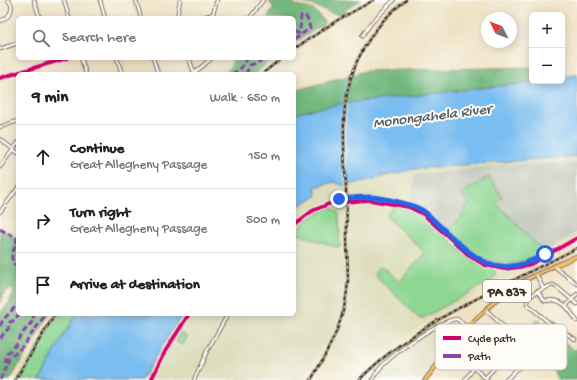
<!DOCTYPE html>
<meta charset="utf-8">
<style>
body{margin:0;font-family:"Gochi Hand",sans-serif;background:#f6f6f6;color:#202124}
.controls{position:absolute;right:12px;top:12px;display:grid;overflow:hidden;border-radius:6px;box-shadow:0 2px 10px #0003}
.controls button{width:36px;height:36px;display:grid;place-items:center;padding:0;border:0;border-bottom:1px solid #e0e0e0;background:#fff;color:#202124;font:20px sans-serif}
.compass{position:absolute;left:481px;top:12px;width:36px;height:36px;border-radius:50%;background:#fff;box-shadow:0 2px 10px #0003;rotate:312deg}
.stop{position:absolute;width:12px;height:12px;margin:-9px;border:3px solid #2563eb;border-radius:50%;background:#fff}
.stop.end{background:#2563eb;border-color:#fff;box-shadow:0 1px 4px #0008}
.list{margin:0;padding:0;list-style:none}
h2{display:flex;justify-content:space-between;align-items:center;height:52px;margin:0;padding:0 16px;font-size:17px}
h2 small{font-size:13px;font-weight:400;color:#757577}
.list li{display:grid;grid-template-columns:26px 1fr auto;gap:12px;align-items:center;box-sizing:border-box;height:64px;padding:0 16px;border-top:1px solid #e0e0e0}
.list b{display:block;font-size:15px;white-space:nowrap}
.list p{margin:0;font-size:13px;white-space:nowrap;color:#757577}
.list em{font-size:13px;font-style:normal;color:#757577}
.icon{flex:none;width:22px;height:22px;fill:none;stroke:currentColor;stroke-width:2;stroke-linecap:round;stroke-linejoin:round}
.map{position:relative;flex:none;width:577px;height:380px;overflow:hidden}
.search{position:absolute;background:#fff;box-shadow:0 2px 10px #0003;left:16px;top:16px;width:280px;height:44px;display:flex;align-items:center;gap:10px;box-sizing:border-box;padding:0 14px;border-radius:6px;color:#757577;font-size:15px}
.panel{position:absolute;background:#fff;box-shadow:0 2px 10px #0003;left:16px;top:72px;width:280px;height:244px;border-radius:6px}
.map>svg:first-child{display:block}
.built{fill:#ddddbc}
.industrial{fill:#c2c6b9}
.green{fill:#8ed793;stroke:#648058}
.forest{fill:#72b87d;stroke:#56714e}
.water{fill:#7abdf0;stroke:#5a7487}
.pier{fill:#eee1c2}
.lines{fill:none;stroke-linecap:round;stroke-linejoin:round}
.stream{stroke:#7abdf0;stroke-width:1}
.minor-casing{stroke:#7a6a57;stroke-width:4.5}
.major-casing{stroke:#7a6a57;stroke-width:5}
.minor{stroke:#fff;stroke-width:2.5}
.major{stroke:#f5c16b;stroke-width:3}
.rail-casing{stroke:#3b2a1e;stroke-width:2.5}
.rail{stroke:#fdfcf7;stroke-width:1;stroke-dasharray:3;stroke-linecap:butt}
.quiet{stroke:#8e44ad;stroke-width:3;stroke-dasharray:6 3;stroke-linecap:butt}
.cycleway-casing{stroke:#fdfcf7;stroke-width:6}
.cycleway{stroke:#d6006c;stroke-width:4}
.route{stroke:#2563eb;stroke-width:5}
.labels{text-anchor:middle;stroke-width:4;stroke-linejoin:round;paint-order:stroke}
.shield{fill:#fdfcf7;stroke:#75695f;stroke-width:1}
.shield-label{font-size:13px;font-weight:bold;fill:#3b2a1e}
.water-label{font-size:15px;font-style:italic;fill:#515d68;stroke:#fdfcf7}
.key{fill:#fdfcf7;stroke:#c3bdb6;stroke-width:1}
.key-label{font-size:11px;fill:#3b2a1e}
</style>
<div class="map">
<svg width="577" height="380" viewBox="0 0 577 380">
<rect width="100%" height="100%" fill="#fdfcf7"/>
<filter id="ink" filterUnits="userSpaceOnUse"><feTurbulence type="fractalNoise" baseFrequency=".025" numOctaves="2"/><feDisplacementMap in="SourceGraphic" scale="8" xChannelSelector="R" yChannelSelector="G"/><feConvolveMatrix kernelMatrix="1 2 1 2 8 2 1 2 1" color-interpolation-filters="sRGB"/></filter>
<filter id="wash" filterUnits="userSpaceOnUse"><feTurbulence type="fractalNoise" baseFrequency=".012" numOctaves="4" result="noise"/><feDisplacementMap in="SourceGraphic" scale="16" xChannelSelector="R" yChannelSelector="G"/><feGaussianBlur stdDeviation="0.9" result="paint"/><feColorMatrix in="noise" values="0 0 0 0 0 0 0 0 0 0 0 0 0 0 0 0 0 1.4 0 .05"/><feComposite in="paint" operator="in"/></filter>
<g filter="url(#wash)">
<rect width="100%" height="100%" fill="#eee1c2"/>
<g class="built">
<path d="M 577,156 L 577,239 L 526,269 L 443,313 L 402,338 L 362,370 L 324,345 L 303,380 L 141,380 L 182,314 L 294,314 L 294,208 L 317,197 L 315,188 L 334,182 L 344,186 L 414,169 Z"/>
<path d="M 456,320 L 462,326 L 420,380 L 363,380 L 368,374 L 385,365 L 410,345 L 438,328 Z"/>
</g>
<path class="industrial" d="M 577,163 L 577,232 L 535,258 L 528,261 L 512,265 L 498,264 L 479,257 L 469,251 L 428,212 L 420,207 L 409,204 L 415,175 L 500,165 Z"/>
<g class="green">
<path d="M 489,177 L 502,197 L 496,203 L 544,252 C 502,276 481,260 448,231 L 466,212 L 464,210 L 470,203 L 461,194 Z"/>
<path d="M 330,206 L 339,214 L 340,247 L 336,247 L 298,234 C 302,217 318,216 330,206 Z"/>
<path d="M 394,206 L 414,210 L 422,215 L 467,256 L 475,262 L 492,268 L 495,271 L 495,276 L 492,280 L 423,318 L 419,318 L 376,276 L 375,272 L 381,266 L 399,282 L 425,253 L 386,216 Z"/>
<path d="M 58,314 L 77,314 L 62,338 L 40,380 L 18,380 Z"/>
<path d="M 180,333 L 187,337 L 183,345 L 176,341 Z"/>
</g>
<g class="forest">
<path d="M 268,0 L 291,0 C 298,9 302,6 311,9 C 317,11 321,18 325,23 L 294,43 L 294,18 L 269,18 L 268,16 L 274,8 Z"/>
<path d="M 301,0 L 361,0 L 339,14 L 329,12 L 312,5 L 300,2 Z"/>
<path d="M 233,58 L 273,58 L 254,74 L 222,74 C 228,70 233,66 233,58 Z"/>
<path d="M 532,67 L 532,81 L 545,81 L 340,104 L 305,111 L 294,115 L 294,91 L 365,71 Z"/>
<path d="M 0,229 L 18,239 L 18,314 L 50,314 L 10,380 L 0,380 L 0,313 L 9,303 L 14,293 L 13,290 L 10,289 L 4,292 L 0,303 Z"/>
<path d="M 538,319 L 574,350 L 577,349 L 577,380 L 558,380 L 543,349 L 527,330 Z"/>
</g>
<g class="water">
<path d="M 577,74 L 577,156 L 414,169 L 344,186 L 334,182 L 315,187 L 317,196 L 294,208 L 294,115 L 305,111 L 340,104 L 545,81 L 562,81 L 562,78 Z"/>
<path d="M 77,314 L 182,314 L 141,380 L 40,380 L 62,338 Z"/>
</g>
<path class="pier" d="M 347,101 L 345,129 L 347,188 L 345,188 L 343,129 L 345,102 Z"/>
<g class="lines">
<g class="stream">
<path d="M 340,105 L 347,79"/>
<path d="M 566,155 L 567,161"/>
</g>
</g>
</g>
<g filter="url(#ink)">
<g class="lines">
<g class="minor-casing">
<g id="minor">
<path d="M 34,0 L 40,18"/>
<path d="M 64,0 L 69,18"/>
<path d="M 100,0 L 105,18"/>
<path d="M 136,0 L 141,18"/>
<path d="M 177,18 L 180,0"/>
<path d="M 200,18 L 213,14"/>
<path d="M 214,18 L 213,14 L 217,0"/>
<path d="M 250,18 L 263,0"/>
<path d="M 0,21 C 9,18 16,8 8,0"/>
<path d="M 362,36 L 372,22 L 394,0"/>
<path d="M 0,49 L 18,43"/>
<path d="M 81,58 L 86,74"/>
<path d="M 117,58 L 122,74"/>
<path d="M 153,58 L 158,74"/>
<path d="M 189,58 L 194,73"/>
<path d="M 193,74 L 212,58"/>
<path d="M 0,127 L 18,121"/>
<path d="M 0,139 L 18,153"/>
<path d="M 0,167 L 18,143"/>
<path d="M 0,212 L 18,188"/>
<path d="M 294,225 L 312,211 L 331,203 L 370,200 L 409,207 L 423,214 L 471,257 L 485,265 L 504,269 L 520,267 L 531,264 L 577,238"/>
<path d="M 554,266 L 577,284"/>
<path d="M 536,274 L 543,288"/>
<path d="M 537,291 L 545,301 C 562,297 568,308 577,321"/>
<path d="M 566,306 L 577,294"/>
<path d="M 486,310 L 520,342"/>
<path d="M 575,339 L 548,322 L 527,304 L 528,298 C 536,292 543,288 553,285 L 558,288 L 577,304"/>
<path d="M 483,342 L 501,325"/>
<path d="M 451,346 L 487,380"/>
<path d="M 194,380 L 207,351 L 228,314"/>
<path d="M 373,380 C 375,374 379,369 383,365 C 396,352 439,320 457,319 L 467,327 L 502,360 L 485,378"/>
<path d="M 465,380 L 474,368"/>
<path d="M 506,380 L 515,371 L 543,349"/>
</g>
</g>
<g class="major-casing">
<g id="major">
<path d="M 0,78 L 67,58"/>
<path d="M 425,380 L 467,327 L 505,292 L 517,284 L 554,266 L 577,256"/>
</g>
</g>
<use href="#minor" class="minor"/>
<use href="#major" class="major"/>
<g class="rail-casing">
<g id="rail">
<path d="M 294,49 L 336,21 L 374,0"/>
<path d="M 262,74 L 282,58"/>
<path d="M 15,380 L 55,314"/>
<path d="M 311,380 C 330,347 346,320 348,280 C 347,250 347,220 346,189 C 345,162 342,135 345,107 C 349,65 372,25 406,0"/>
<path d="M 359,380 C 419,319 503,287 577,248"/>
</g>
</g>
<use href="#rail" class="rail"/>
<g class="quiet">
<path d="M 294,32 L 299,33 L 300,31 L 301,16 L 305,15 L 308,20 L 310,28 L 294,40"/>
<path d="M 232,74 L 241,68 L 248,58"/>
<path d="M 246,74 L 250,65 L 259,62 L 263,58"/>
<path d="M 0,229 L 16,238 C 20,246 7,252 14,264 L 18,265"/>
<path d="M 0,326 L 3,320 L 18,304"/>
<path d="M 0,338 L 8,329 L 10,322 L 13,321 L 19,314"/>
<path d="M 5,363 L 7,354 L 15,346 L 20,336 L 32,322 L 34,314"/>
<path d="M 0,380 L 9,359 L 23,346 L 46,314"/>
</g>
<g class="cycleway-casing">
<g id="cycleway">
<path d="M 0,78 L 67,58"/>
<path d="M 294,225 L 312,211 L 331,203 L 370,200 L 409,207 L 423,214 L 471,257 L 485,265 L 504,269 L 520,267 L 531,264 L 577,238"/>
<path d="M 151,380 L 166,350 L 189,314"/>
</g>
</g>
<use href="#cycleway" class="cycleway"/>
</g>
</g>
<g class="lines" filter="url(#ink)">
<path class="route" d="M 339,199 C 349,198 359,197 369,197 C 380,197 411,204 420,209 C 428,213 434,221 441,227 C 475,259 497,282 545,254"/>
</g>
<g class="labels">
<rect class="shield" x="483" y="280" width="48" height="22" rx="3"/>
<g class="shield-label">
<text x="507" y="296">PA 837</text>
</g>
<g class="water-label">
<text transform="translate(432 115) rotate(-7)" y="5">Monongahela River</text>
</g>
</g>
<rect x="435" y="324" width="132" height="46" rx="6" class="key"/>
<rect x="443" y="336" width="18" height="4" fill="#d6006c"/>
<rect x="443" y="354" width="18" height="4" fill="#8e44ad"/>
<g class="key-label">
<text x="468" y="342">Cycle path</text>
<text x="468" y="360">Path</text>
</g>
</svg>
<div class="controls">
<button>+</button>
<button>−</button>
</div>
<svg class="compass" viewBox="-18 -18 36 36"><path d="M0-13l5 13h-10z" fill="#e53935"/><path d="M0 13l5-13h-10z" fill="#757577"/></svg>
<div class="stop" style="left:545px;top:254px"></div>
<div class="stop end" style="left:339px;top:199px"></div>
<div class="search"><svg class="icon" aria-label="search" viewBox="0 0 24 24"><circle cx="10" cy="10" r="6"/><path d="M15 15l6 6"/></svg>Search here</div>
<section class="panel">
<h2>9 min<small>Walk · 650 m</small></h2>
<ul class="list">
<li><svg class="icon" aria-label="ahead" viewBox="0 0 24 24"><path d="M12 20V5M6 11l6-6 6 6"/></svg><div><b>Continue</b><p>Great Allegheny Passage</p></div><em>150 m</em></li>
<li><svg class="icon" aria-label="right" viewBox="0 0 24 24"><path d="M7 20v-9h11M14 6l5 5-5 5"/></svg><div><b>Turn right</b><p>Great Allegheny Passage</p></div><em>500 m</em></li>
<li><svg class="icon" aria-label="arrive" viewBox="0 0 24 24"><path d="M6 21V4h12l-3 4 3 4H6"/></svg><div><b>Arrive at destination</b></div></li>
</ul>
</section>
</div>
